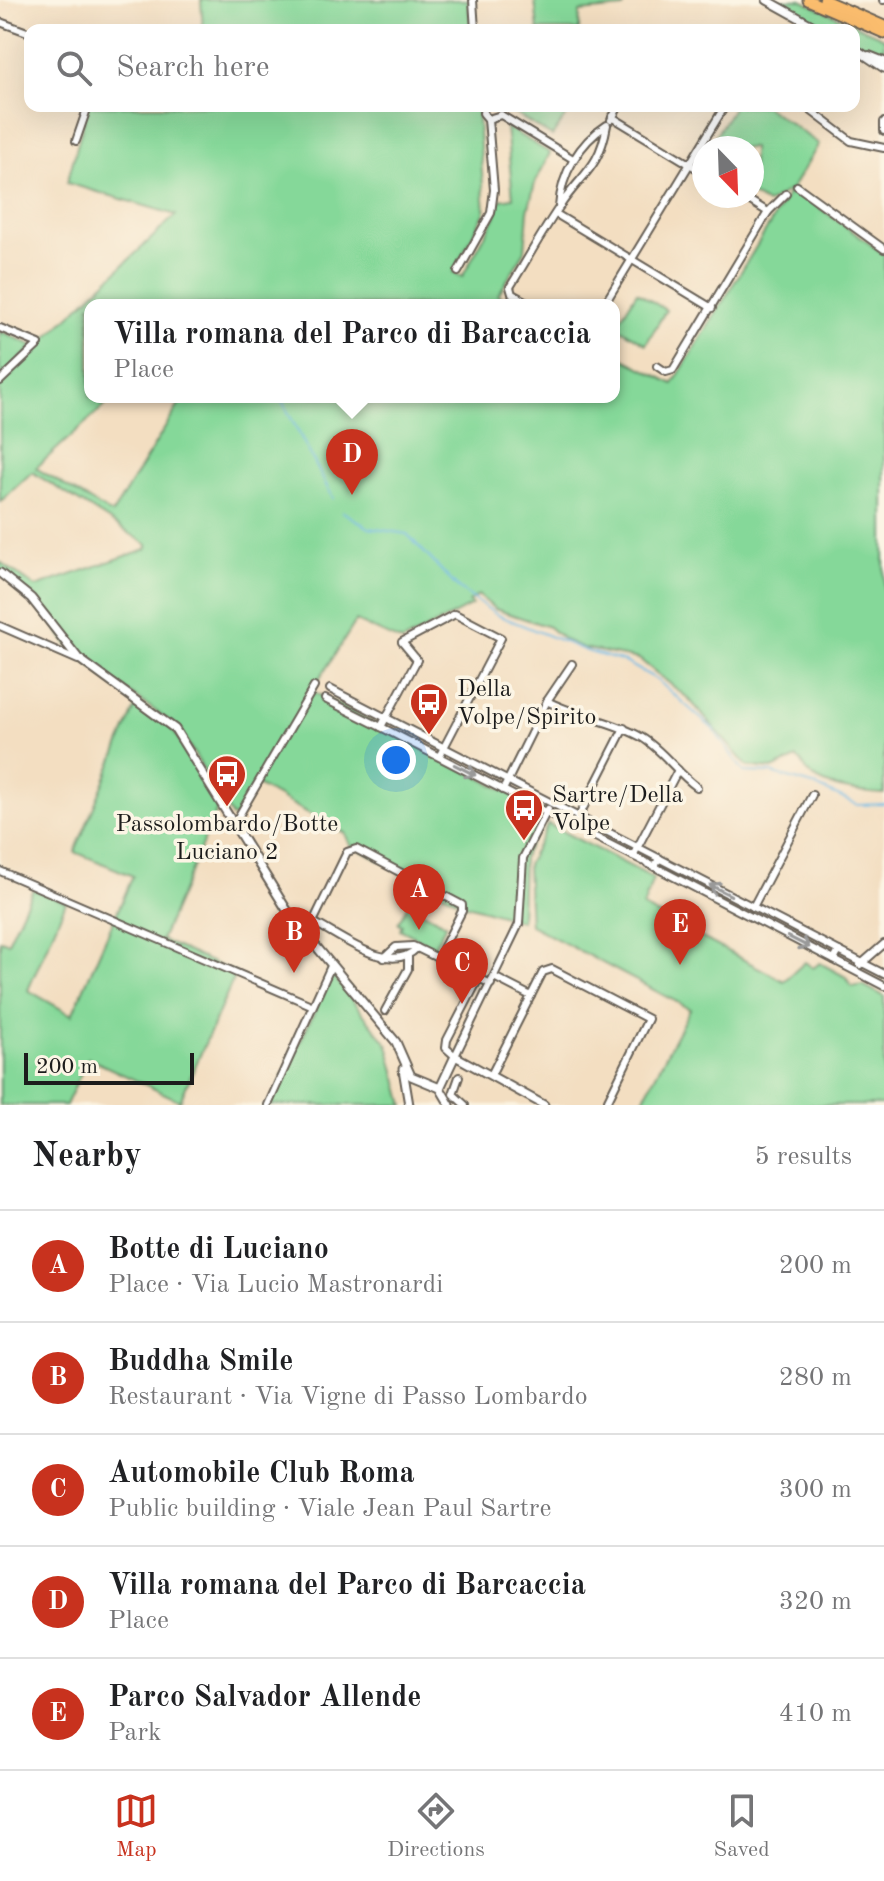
<!DOCTYPE html>
<meta charset="utf-8">
<style>
body{margin:0;font-family:"Old Standard TT",serif;background:#f2f2f2;color:#202124}
.compass{position:absolute;left:692px;top:136px;width:72px;height:72px;border-radius:50%;background:#fff;box-shadow:0 8px 32px #0002;rotate:157deg}
.scale{position:absolute;left:24px;bottom:20px;width:170px;box-sizing:border-box;padding-left:8px;border:4px solid #1c1c1c;border-top:0;font-size:22px;line-height:28px;white-space:nowrap;color:#1c1c1c;-webkit-text-stroke:6px #fcf5e5;paint-order:stroke}
.you{position:absolute;left:396px;top:760px;width:28px;height:28px;margin:-20px;border:6px solid #fff;border-radius:50%;background:#1a73e8;box-shadow:0 0 0 12px #1a73e833}
.badge{display:grid;place-items:center;width:52px;height:52px;border-radius:50%;background:#c8321e;color:#fff;font-size:26px;font-weight:700}
.pin{position:absolute;translate:-50% -66px;filter:drop-shadow(0 2px 4px #0008)}
.pin::after{content:'';position:absolute;top:42px;width:28px;height:24px;background:inherit;clip-path:polygon(0 0,100% 0,50% 100%)}
.popup{position:absolute;left:84px;top:299px;width:536px;height:104px;box-sizing:border-box;display:grid;place-content:center;border-radius:16px;background:#fff;filter:drop-shadow(0 2px 6px #0005);font-size:26px;white-space:nowrap;color:#757577}
.popup b{font-size:30px;color:#202124}
.popup::after{content:'';position:absolute;left:50%;top:100%;margin-left:-16px;border:16px solid transparent;border-top-color:#fff}
.list{margin:0;padding:0;list-style:none}
h2{display:flex;justify-content:space-between;align-items:center;height:104px;margin:0;padding:0 32px;font-size:34px}
h2 small{font-size:26px;font-weight:400;color:#757577}
.list li{display:grid;grid-template-columns:52px 1fr auto;gap:24px;align-items:center;box-sizing:border-box;height:112px;padding:0 32px;border-top:2px solid #e0e0e0}
.list b{display:block;font-size:30px;white-space:nowrap}
.list p{margin:0;font-size:26px;white-space:nowrap;color:#757577}
.list em{font-size:26px;font-style:normal;color:#757577}
.icon{flex:none;width:44px;height:44px;fill:none;stroke:currentColor;stroke-width:2;stroke-linecap:round;stroke-linejoin:round}
.map{position:relative;flex:none;width:884px;height:1105px;overflow:hidden}
.search{position:absolute;background:#fff;box-shadow:0 8px 32px #0002;left:24px;right:24px;top:24px;height:88px;display:flex;align-items:center;gap:20px;box-sizing:border-box;padding:0 28px;border-radius:16px;color:#757577;font-size:30px}
.sheet{height:664px;background:#fff}
nav{display:flex;justify-content:space-around;align-items:center;box-sizing:border-box;height:112px;border-top:2px solid #e0e0e0;background:#fff;font-size:22px;color:#757577}
nav a{display:grid;justify-items:center;gap:4px}
nav .on{color:#c8321e}
.map>svg:first-child{display:block}
.green{fill:#85d899;stroke:#507a5a;stroke-width:2}
.lines{fill:none;stroke-linecap:round;stroke-linejoin:round}
.stream{stroke:#68b6e2;stroke-width:2}
.minor-casing{stroke:#676056;stroke-width:10}
.tertiary-casing{stroke:#676056;stroke-width:11}
.primary-casing{stroke:#676056;stroke-width:13}
.minor{stroke:#fff;stroke-width:6}
.tertiary{stroke:#fff;stroke-width:7}
.primary{stroke:#fbbd6e;stroke-width:9}
.oneway{stroke:#999}
.labels{text-anchor:middle;stroke-width:7;stroke-linejoin:round;paint-order:stroke}
.poi-label{font-size:24px;fill:#1c1c1c;stroke:#fcf5e5;text-anchor:start}
</style>
<div class="map">
<svg width="884" height="1105" viewBox="0 0 884 1105">
<rect width="100%" height="100%" fill="#fcf5e5"/>
<filter id="ink" filterUnits="userSpaceOnUse"><feTurbulence type="fractalNoise" baseFrequency=".0125" numOctaves="2"/><feDisplacementMap in="SourceGraphic" scale="16" xChannelSelector="R" yChannelSelector="G"/><feConvolveMatrix kernelMatrix="1 2 1 2 8 2 1 2 1" color-interpolation-filters="sRGB"/></filter>
<filter id="wash" filterUnits="userSpaceOnUse"><feTurbulence type="fractalNoise" baseFrequency=".006" numOctaves="4" result="noise"/><feDisplacementMap in="SourceGraphic" scale="32" xChannelSelector="R" yChannelSelector="G"/><feGaussianBlur stdDeviation="1.8" result="paint"/><feColorMatrix in="noise" values="0 0 0 0 0 0 0 0 0 0 0 0 0 0 0 0 0 1.4 0 .05"/><feComposite in="paint" operator="in"/></filter>
<g filter="url(#wash)">
<rect width="100%" height="100%" fill="#f3dec1"/>
<g class="green">
<path d="M 201,0 L 468,0 L 471,30 L 203,30 Z"/>
<path d="M 535,0 L 624,0 L 626,2 L 623,8 L 580,12 L 579,30 L 538,30 Z"/>
<path d="M 775,0 L 801,0 L 884,38 L 884,55 L 854,43 L 854,30 L 831,30 Z"/>
<path d="M 88,106 L 477,106 L 485,212 L 453,272 L 462,277 L 495,217 L 500,200 L 513,198 L 506,127 L 550,153 L 535,183 L 528,211 L 525,251 L 498,295 L 517,305 L 90,305 L 90,397 L 114,397 L 36,468 L 112,514 L 184,397 L 614,397 L 614,354 L 673,384 L 791,189 L 767,204 L 752,195 L 752,148 L 708,148 L 734,106 L 765,106 L 819,144 L 792,188 L 884,254 L 884,721 L 881,727 L 884,729 L 884,794 C 864,793 824,789 809,773 C 803,768 805,763 797,758 L 772,769 L 747,766 L 689,699 L 639,659 L 583,648 L 564,640 L 549,627 L 495,609 L 478,595 L 469,602 L 472,605 L 402,642 L 356,621 L 312,691 L 546,812 L 523,858 L 521,921 L 464,904 L 350,845 L 345,833 L 255,784 L 235,817 L 232,817 L 178,727 L 89,664 L 69,647 L 35,597 L 0,571 L 0,562 L 36,587 L 146,549 L 148,545 L 32,472 L 0,502 L 0,382 L 176,215 L 67,183 Z"/>
<path d="M 508,106 L 573,106 L 552,136 L 508,110 Z"/>
<path d="M 637,292 L 666,310 L 646,344 L 616,326 Z"/>
<path d="M 0,331 L 34,346 L 0,378 Z"/>
<path d="M 137,703 L 172,729 L 200,773 L 198,780 L 204,779 L 219,805 L 161,940 L 236,973 L 180,1101 L 88,1058 L 66,1105 L 0,1105 L 0,940 L 8,942 L 33,889 L 66,902 L 28,990 L 72,1015 L 133,876 L 75,852 Z"/>
<path d="M 548,824 L 653,878 L 643,907 L 784,981 L 805,962 L 813,968 L 820,963 L 846,977 L 852,987 L 863,985 L 884,996 L 884,1105 L 640,1105 L 690,1009 L 530,925 L 527,865 Z"/>
<path d="M 408,904 L 446,924 L 434,947 L 400,929 L 402,925 L 398,923 Z"/>
<path d="M 332,975 L 388,1045 L 404,1105 L 270,1105 Z"/>
</g>
<g class="lines">
<g class="stream">
<path d="M 280,397 L 333,498"/>
<path d="M 343,512 L 369,528 L 407,534 L 458,588 L 497,615 L 589,652 L 625,662 L 656,679 L 713,729 L 744,772 L 771,773 L 813,785 L 858,805 L 884,804"/>
</g>
</g>
</g>
<g filter="url(#ink)">
<g class="lines">
<g class="minor-casing">
<g id="minor">
<path d="M 473,0 L 475,30"/>
<path d="M 883,0 L 884,0"/>
<path d="M 0,22 L 30,33"/>
<path d="M 869,55 L 884,61"/>
<path d="M 484,106 L 483,113 L 488,119 L 501,115"/>
<path d="M 805,106 L 851,141 L 884,148"/>
<path d="M 501,115 L 573,159"/>
<path d="M 612,117 L 704,173"/>
<path d="M 611,120 L 619,106"/>
<path d="M 884,122 L 884,131"/>
<path d="M 76,141 L 88,106"/>
<path d="M 797,186 L 884,249"/>
<path d="M 742,196 L 768,212"/>
<path d="M 556,214 L 712,308"/>
<path d="M 458,272 L 491,213 L 494,190 L 488,119"/>
<path d="M 532,305 L 512,294 L 510,287 C 527,260 542,232 560,206 C 582,173 599,170 607,125 C 579,143 561,174 559,207"/>
<path d="M 604,305 L 725,106"/>
<path d="M 0,328 L 39,344 L 0,381"/>
<path d="M 657,366 L 666,372 L 673,370 L 768,212 L 786,194"/>
<path d="M 0,626 L 78,660"/>
<path d="M 330,689 L 839,951"/>
<path d="M 325,699 L 381,727"/>
<path d="M 547,701 C 577,717 611,720 641,737 C 663,750 676,772 697,787"/>
<path d="M 439,757 L 501,638 L 455,614 L 402,642 L 417,660 L 381,727 C 472,774 563,821 655,867 L 659,858"/>
<path d="M 503,790 L 547,701 L 572,664"/>
<path d="M 234,824 L 314,687"/>
<path d="M 574,826 L 624,728"/>
<path d="M 633,856 L 678,770"/>
<path d="M 655,867 L 834,960"/>
<path d="M 0,871 L 311,1005"/>
<path d="M 753,907 L 812,795"/>
<path d="M 313,922 C 341,936 390,976 417,948"/>
<path d="M 302,931 L 313,922 L 347,852 L 356,849 L 462,905 L 462,911 L 438,958"/>
<path d="M 384,958 L 396,947 L 413,946 L 491,984"/>
<path d="M 860,965 L 884,944"/>
<path d="M 884,974 L 839,951 L 834,960 L 884,986"/>
<path d="M 494,977 L 531,996"/>
<path d="M 479,978 L 447,1040 L 446,1048 L 455,1056 L 519,924 L 523,858 L 548,809"/>
<path d="M 385,1011 L 408,969 L 408,956"/>
<path d="M 491,1075 L 543,972 L 552,969 L 648,1019 L 608,1100"/>
<path d="M 459,1077 L 453,1094 L 465,1105"/>
<path d="M 268,1105 L 331,966"/>
</g>
</g>
<g class="tertiary-casing">
<g id="tertiary">
<path d="M 767,0 L 821,30"/>
<path d="M 854,48 L 884,68"/>
<path d="M 0,573 L 31,598 L 78,658 L 175,729 L 290,915 L 396,1042 L 411,1076 L 440,1088 L 450,1105"/>
<path d="M 403,1069 L 409,1105"/>
<path d="M 440,1088 L 455,1056 L 544,1105"/>
</g>
</g>
<g class="primary-casing">
<g id="primary">
<path d="M 808,0 L 884,33"/>
<path d="M 824,0 L 884,26"/>
</g>
</g>
<use href="#minor" class="minor"/>
<use href="#tertiary" class="tertiary"/>
<use href="#primary" class="primary"/>
</g>
<defs><path id="oneway-shaft" d="M-6 0H5M1.5-3L5.5 0L1.5 3" fill="none" stroke-width="1.6" stroke-linecap="round" stroke-linejoin="round" transform="scale(2)"/></defs>
<g class="oneway">
<use href="#oneway-shaft" transform="translate(465 770) rotate(27)"/>
<use href="#oneway-shaft" transform="translate(720 890) rotate(-153)"/>
<use href="#oneway-shaft" transform="translate(799 942) rotate(27)"/>
</g>
</g>
<defs>
<g id="bus-pin" transform="scale(2)"><path d="M0 17L-7.5 6A9.5 9.5 0 1 1 7.5 6Z" fill="#c8321e" stroke="#fcf5e5"/><path d="M-5-6H5V4H4V6H2V4H-2V6H-4V4H-5ZM-3.5-4V0h7V-4ZM-3.5 1.2v1.5H-2V1.2ZM2 1.2v1.5H3.5V1.2Z" fill="#fff"/></g>
</defs>
<g fill-rule="evenodd">
<use href="#bus-pin" x="429" y="702"/>
<use href="#bus-pin" x="227" y="774"/>
<use href="#bus-pin" x="524" y="808"/>
</g>
<g class="labels">
<g class="poi-label">
<text x="457" y="696">Della<tspan x="457" dy="28">Volpe/Spirito</tspan></text>
<text x="552" y="802">Sartre/Della<tspan x="552" dy="28">Volpe</tspan></text>
<text x="227" y="831" text-anchor="middle">Passolombardo/Botte<tspan x="227" dy="28">Luciano 2</tspan></text>
</g>
</g>
</svg>
<svg class="compass" viewBox="-18 -18 36 36"><path d="M0-13l5 13h-10z" fill="#e53935"/><path d="M0 13l5-13h-10z" fill="#757577"/></svg>
<div class="scale">200 m</div>
<div class="you"></div>
<div class="pin badge" style="left:419px;top:930px">A</div>
<div class="pin badge" style="left:294px;top:973px">B</div>
<div class="pin badge" style="left:462px;top:1004px">C</div>
<div class="pin badge" style="left:352px;top:495px">D</div>
<div class="popup"><b>Villa romana del Parco di Barcaccia</b>Place</div>
<div class="pin badge" style="left:680px;top:965px">E</div>
<div class="search"><svg class="icon" aria-label="search" viewBox="0 0 24 24"><circle cx="10" cy="10" r="6"/><path d="M15 15l6 6"/></svg>Search here</div>
</div>
<section class="sheet">
<h2>Nearby<small>5 results</small></h2>
<ul class="list">
<li><span class="badge">A</span><div><b>Botte di Luciano</b><p>Place · Via Lucio Mastronardi</p></div><em>200 m</em></li>
<li><span class="badge">B</span><div><b>Buddha Smile</b><p>Restaurant · Via Vigne di Passo Lombardo</p></div><em>280 m</em></li>
<li><span class="badge">C</span><div><b>Automobile Club Roma</b><p>Public building · Viale Jean Paul Sartre</p></div><em>300 m</em></li>
<li><span class="badge">D</span><div><b>Villa romana del Parco di Barcaccia</b><p>Place</p></div><em>320 m</em></li>
<li><span class="badge">E</span><div><b>Parco Salvador Allende</b><p>Park</p></div><em>410 m</em></li>
</ul>
</section>
<nav>
<a class="on"><svg class="icon" aria-label="map" viewBox="0 0 24 24"><path d="M3 6l6-2 6 2 6-2v14l-6 2-6-2-6 2zM9 4v14M15 6v14"/></svg>Map</a>
<a><svg class="icon" aria-label="directions" viewBox="0 0 24 24"><path d="M12 3l9 9-9 9-9-9zM9 14v-3h6M13 9l2 2-2 2"/></svg>Directions</a>
<a><svg class="icon" aria-label="saved" viewBox="0 0 24 24"><path d="M7 4h10v16l-5-4-5 4z"/></svg>Saved</a>
</nav>
